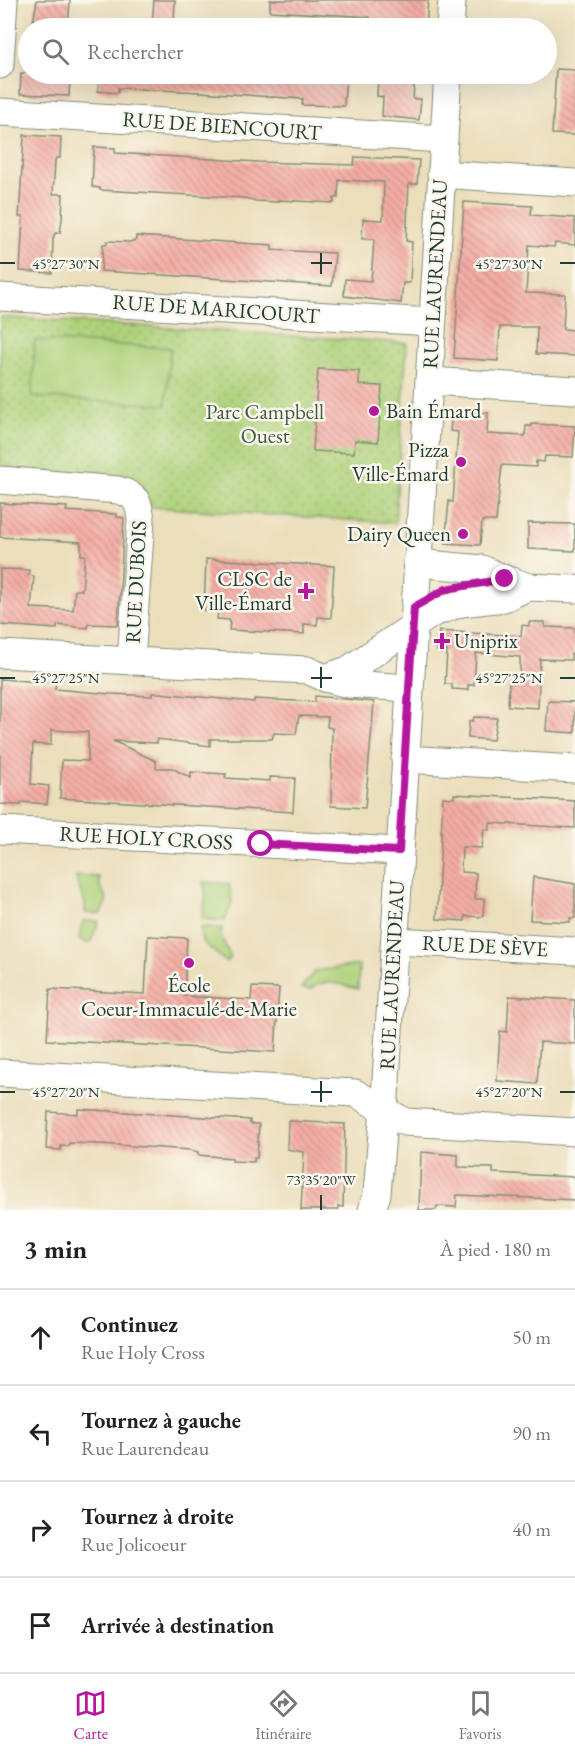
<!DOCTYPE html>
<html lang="fr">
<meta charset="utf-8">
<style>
body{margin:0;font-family:"EB Garamond",serif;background:#f2f2f2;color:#222}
.stop{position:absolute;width:18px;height:18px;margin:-14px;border:4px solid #b5179e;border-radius:50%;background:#fff}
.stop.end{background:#b5179e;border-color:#fff;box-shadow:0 2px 6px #0008}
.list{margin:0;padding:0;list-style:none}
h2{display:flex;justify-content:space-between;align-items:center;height:78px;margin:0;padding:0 24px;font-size:26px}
h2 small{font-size:20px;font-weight:400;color:#767676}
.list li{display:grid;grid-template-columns:39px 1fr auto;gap:18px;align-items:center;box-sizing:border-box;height:96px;padding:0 24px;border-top:2px solid #e0e0e0}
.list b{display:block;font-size:22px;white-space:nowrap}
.list p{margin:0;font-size:20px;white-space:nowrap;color:#767676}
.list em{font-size:20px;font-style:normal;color:#767676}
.icon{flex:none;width:33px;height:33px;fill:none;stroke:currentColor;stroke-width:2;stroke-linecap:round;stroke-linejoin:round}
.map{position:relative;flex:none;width:575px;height:1210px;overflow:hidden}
.search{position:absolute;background:#fff;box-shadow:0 6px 24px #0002;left:18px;right:18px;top:18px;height:66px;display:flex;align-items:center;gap:15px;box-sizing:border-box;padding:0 21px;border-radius:33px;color:#767676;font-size:22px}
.sheet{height:462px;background:#fff}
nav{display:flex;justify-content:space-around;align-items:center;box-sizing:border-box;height:84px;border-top:2px solid #e0e0e0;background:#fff;font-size:16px;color:#767676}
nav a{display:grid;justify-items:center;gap:3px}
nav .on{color:#b5179e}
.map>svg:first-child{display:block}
.park{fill:url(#park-dots);stroke:#668757;stroke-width:1.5}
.garden{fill:#aed17a;stroke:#668757;stroke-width:1.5}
.building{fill:url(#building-back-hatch)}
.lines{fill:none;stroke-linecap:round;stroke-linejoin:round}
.minor-casing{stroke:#858e78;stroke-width:29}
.minor{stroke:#fff;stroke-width:27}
.route{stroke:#b5179e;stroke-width:8}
.ticks{fill:none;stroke:#1f3d34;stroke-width:2}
.poi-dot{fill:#b5179e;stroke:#fbf7ec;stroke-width:2}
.labels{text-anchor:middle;stroke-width:5;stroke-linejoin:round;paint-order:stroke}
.street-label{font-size:21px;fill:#1f3d34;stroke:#fbf7ec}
.poi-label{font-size:21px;fill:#1f3d34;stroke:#fbf7ec;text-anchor:end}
.park-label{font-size:21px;fill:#3c5b42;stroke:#fbf7ec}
.ticks-label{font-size:15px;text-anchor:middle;fill:#1f3d34;stroke:#fbf7ec;stroke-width:5;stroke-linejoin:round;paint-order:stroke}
</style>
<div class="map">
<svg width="575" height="1210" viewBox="0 0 575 1210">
<defs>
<pattern id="park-dots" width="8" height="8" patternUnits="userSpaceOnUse" patternTransform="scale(1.5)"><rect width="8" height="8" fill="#aed17a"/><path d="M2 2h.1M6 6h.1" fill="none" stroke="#95b46a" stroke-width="1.8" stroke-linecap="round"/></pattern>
<pattern id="building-back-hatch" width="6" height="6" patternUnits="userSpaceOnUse" patternTransform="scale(1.5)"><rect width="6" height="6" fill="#f5aea6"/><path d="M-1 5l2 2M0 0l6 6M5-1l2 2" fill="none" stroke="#c68f88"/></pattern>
</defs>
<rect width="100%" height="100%" fill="#fbf7ec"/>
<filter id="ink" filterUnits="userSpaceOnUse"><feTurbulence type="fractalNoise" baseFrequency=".0167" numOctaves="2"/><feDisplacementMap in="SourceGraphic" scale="12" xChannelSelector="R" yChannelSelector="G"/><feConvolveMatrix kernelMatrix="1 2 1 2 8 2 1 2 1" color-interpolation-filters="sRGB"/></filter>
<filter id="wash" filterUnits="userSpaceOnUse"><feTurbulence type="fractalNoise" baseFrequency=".008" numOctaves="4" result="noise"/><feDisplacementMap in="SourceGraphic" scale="24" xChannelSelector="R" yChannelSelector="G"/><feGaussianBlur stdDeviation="1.35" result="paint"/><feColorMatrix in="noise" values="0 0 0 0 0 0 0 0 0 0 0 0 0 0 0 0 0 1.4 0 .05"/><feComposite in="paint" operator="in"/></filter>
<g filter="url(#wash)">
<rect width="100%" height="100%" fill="#ebdebb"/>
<path class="park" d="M 0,317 L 407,343 L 395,523 L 151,507 L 142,485 L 130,478 L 0,468 Z"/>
<g class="garden">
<path d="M 35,340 L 170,348 L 166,405 L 32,397 Z"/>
<path d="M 76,876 L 99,877 L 99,884 L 107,899 L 101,914 L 85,913 C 88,898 76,890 76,876 Z"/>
<path d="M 203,882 L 229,884 L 232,902 L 225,921 L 202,919 L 206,894 Z"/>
<path d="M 83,921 L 99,921 L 90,944 L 79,939 Z"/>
<path d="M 200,927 L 222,928 L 221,936 L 231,958 L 226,962 L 202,941 Z"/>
<path d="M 359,965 L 358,989 C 340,985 324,976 310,990 L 301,988 L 315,971 Z"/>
</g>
<g id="blocks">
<g class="building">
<path d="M 37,0 L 70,0 L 68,28 L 32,28 Z"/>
<path d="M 154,0 L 175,0 L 174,25 L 152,23 Z"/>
<path d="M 270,0 L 428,0 L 426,28 L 369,28 L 370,17 L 270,11 Z"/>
<path d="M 556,69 L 575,70 L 575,135 L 552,134 Z"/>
<path d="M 21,73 L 67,74 L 70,76 L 69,96 L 20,94 Z"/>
<path d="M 99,74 L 346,74 L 344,106 L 302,105 L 303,99 L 200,92 L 118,88 L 118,93 L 98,91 Z"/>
<path d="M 382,74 L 415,74 L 413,99 L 421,99 L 419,120 L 382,116 L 383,97 L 377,96 L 378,76 Z"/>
<path d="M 24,135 L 61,137 L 60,158 L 56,158 L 55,161 L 53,194 L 63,194 L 62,219 L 60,233 L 55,233 L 53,239 L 52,273 L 20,271 L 23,217 L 19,217 Z"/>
<path d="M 94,147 L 115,148 L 115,153 L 258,162 L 354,165 L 355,157 L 419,160 L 417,184 L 409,184 L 406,241 L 412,242 L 410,283 L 403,283 L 401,303 L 344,296 L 345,279 L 371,281 L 374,239 L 362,239 L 363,219 L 383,220 L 384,182 L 339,180 L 338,198 L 334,198 L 334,203 L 278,200 L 278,202 L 256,201 L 245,198 L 100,190 L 100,188 L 92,187 Z"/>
<path d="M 464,202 L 532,206 L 531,215 L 575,218 L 575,245 L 555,243 L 554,247 L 529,245 L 526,293 L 565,294 L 563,329 L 575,330 L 575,356 L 536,354 L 537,327 L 500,327 L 498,361 L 454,358 Z"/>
<path d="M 136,236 L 272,245 L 272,250 L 335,253 L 332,286 L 101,271 L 103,244 L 107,244 L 107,241 L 130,242 L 136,240 Z"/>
<path d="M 318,369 L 359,371 L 359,385 L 382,386 L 378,442 L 355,440 L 354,453 L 313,451 Z"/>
<path d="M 452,411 L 488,413 L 487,434 L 525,436 L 526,426 L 532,426 L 532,424 L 575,426 L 573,457 L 545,456 L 544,462 L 536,461 L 536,467 L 502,465 L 496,521 L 482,521 L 480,545 L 445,543 L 449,501 L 453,502 L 458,432 L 450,431 Z"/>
<path d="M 0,503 L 67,507 L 66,511 L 117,514 L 117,517 L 124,518 L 118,625 L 88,624 L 88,628 L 57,625 L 57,629 L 0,625 L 0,569 L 29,570 L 29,575 L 34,576 L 31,608 L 73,610 L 75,590 L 82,590 L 85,555 L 81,555 L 81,542 L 0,537 Z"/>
<path d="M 528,523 L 575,524 L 575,551 L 528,549 Z"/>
<path d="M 206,559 L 334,566 L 331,618 L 318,617 L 317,625 L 304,624 L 304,634 L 229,630 L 230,620 L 217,619 L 218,612 L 204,611 Z"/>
<path d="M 529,622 L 545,622 L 545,627 L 575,628 L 575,654 L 571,654 L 571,660 L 540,659 L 538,708 L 508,706 L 509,683 L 520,683 L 520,657 L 476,653 L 474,685 L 468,685 L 468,690 L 452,689 L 452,684 L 445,684 L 447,651 L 437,651 L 439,631 L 521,636 L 522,625 L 529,626 Z"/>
<path d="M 0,679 L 56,683 L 55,689 L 111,694 L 152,696 L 152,693 L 159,693 L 254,702 L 254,699 L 315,702 L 315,696 L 374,702 L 365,808 L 331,806 L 332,728 L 327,727 L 328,717 L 299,716 L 296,734 L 274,733 L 272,739 L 210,739 L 210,746 L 157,739 L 157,743 L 113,741 L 156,761 L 156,768 L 172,768 L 191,778 L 191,772 L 226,774 L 225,778 L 270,781 L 270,777 L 295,778 L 293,812 L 60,798 L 62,760 L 88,761 L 88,732 L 51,730 L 51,745 L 33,744 L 31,784 L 49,786 L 47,804 L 21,802 L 21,805 L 0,804 Z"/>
<path d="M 548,701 L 575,702 L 575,733 L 546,731 Z"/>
<path d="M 474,717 L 497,718 L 493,740 L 468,738 L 469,721 L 473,721 Z"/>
<path d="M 454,794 L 575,801 L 575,828 L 490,823 L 490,830 L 484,829 L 482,848 L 462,847 L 461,872 L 476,873 L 475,899 L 484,899 L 483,917 L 465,916 L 465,921 L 437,919 L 443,797 L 454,798 Z"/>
<path d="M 533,877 L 575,884 L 575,918 L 570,918 L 570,922 L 530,920 Z"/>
<path d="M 148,936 L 187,938 L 184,996 L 251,1000 L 252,987 L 279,988 L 275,1052 L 47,1040 L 50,989 L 145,994 Z"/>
<path d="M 509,996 L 575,1000 L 575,1044 L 540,1042 L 537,1084 L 497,1081 L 500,1031 L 507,1032 Z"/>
<path d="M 78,1109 L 250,1120 L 250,1124 L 259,1124 L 257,1158 L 254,1158 L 254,1162 L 232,1161 L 232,1158 L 198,1155 L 198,1152 L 191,1150 L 101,1144 L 69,1143 L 69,1146 L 61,1146 L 61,1150 L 46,1149 L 48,1112 L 78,1114 Z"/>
<path d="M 288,1121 L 345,1124 L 343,1207 L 338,1206 L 338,1210 L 301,1210 L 304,1152 L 287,1149 Z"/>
<path d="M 421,1152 L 458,1155 L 458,1167 L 493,1168 L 493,1173 L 575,1177 L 575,1200 L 457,1195 L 456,1207 L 437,1206 L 436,1210 L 419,1210 Z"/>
</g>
</g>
</g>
<g filter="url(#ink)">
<use href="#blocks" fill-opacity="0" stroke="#858e78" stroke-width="1.5"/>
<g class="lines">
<g class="minor-casing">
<g id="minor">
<path d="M 450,28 L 452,0"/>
<path d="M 0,65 L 4,0"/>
<path d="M 0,112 L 443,139"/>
<path d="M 441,174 L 575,183"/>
<path d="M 0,297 L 432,322"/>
<path d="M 429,381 L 575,390"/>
<path d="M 0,480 L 118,490 C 136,495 139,502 141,520 L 131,661"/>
<path d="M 417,563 L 482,569 L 505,579"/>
<path d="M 512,581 L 528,587 L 575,589"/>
<path d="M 0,654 L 307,670 L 325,678 L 348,670 L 433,613 L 461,603 L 504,598 L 528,587"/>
<path d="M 325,678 L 348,684 L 409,688"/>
<path d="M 405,759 L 575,769"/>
<path d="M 0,830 L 399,851"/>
<path d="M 395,941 L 575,951"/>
<path d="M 0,1073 L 355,1093 L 405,1122 L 575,1132"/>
<path d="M 372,1210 L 377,1194 L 385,1096 L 448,74"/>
</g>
</g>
<use href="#minor" class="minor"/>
</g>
</g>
<g class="lines" filter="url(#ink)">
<path class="route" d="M 261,844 L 399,851 L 414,607 L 446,589 L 505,579"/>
</g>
<path class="ticks" d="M 321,253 L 321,274M 0,263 L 15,263M 311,263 L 332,263M 560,263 L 575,263M 321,667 L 321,688M 0,678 L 15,678M 311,678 L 332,678M 560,678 L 575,678M 321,1081 L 321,1102M 0,1092 L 15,1092M 311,1092 L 332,1092M 560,1092 L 575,1092M 321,1195 L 321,1210"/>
<g class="poi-dot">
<circle cx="374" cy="411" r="6"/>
<circle cx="461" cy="462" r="6"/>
<circle cx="463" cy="534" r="6"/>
<path d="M303 582h6v6h6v6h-6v6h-6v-6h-6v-6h6z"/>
<path d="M439 632h6v6h6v6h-6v6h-6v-6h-6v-6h6z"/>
<circle cx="189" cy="963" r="6"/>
</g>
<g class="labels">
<g class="street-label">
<text transform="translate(222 126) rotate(4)" y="7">RUE DE BIENCOURT</text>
<text transform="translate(435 274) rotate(-87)" y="7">RUE LAURENDEAU</text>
<text transform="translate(216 309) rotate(4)" y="7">RUE DE MARICOURT</text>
<text transform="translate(136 582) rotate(-87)" y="7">RUE DUBOIS</text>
<text transform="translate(146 838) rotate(3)" y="7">RUE HOLY CROSS</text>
<text transform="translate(485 946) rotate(3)" y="7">RUE DE SÈVE</text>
<text transform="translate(392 975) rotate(-87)" y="7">RUE LAURENDEAU</text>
</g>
<g class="poi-label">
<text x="386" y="418" text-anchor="start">Bain Émard</text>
<text x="449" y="457">Pizza<tspan x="449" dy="24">Ville-Émard</tspan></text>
<text x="451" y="541">Dairy Queen</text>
<text x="292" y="586">CLSC de<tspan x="292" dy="24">Ville-Émard</tspan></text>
<text x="454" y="648" text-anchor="start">Uniprix</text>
<text x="189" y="992" text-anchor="middle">École<tspan x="189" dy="24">Coeur-Immaculé-de-Marie</tspan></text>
</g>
<g class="park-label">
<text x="265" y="419">Parc Campbell<tspan x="265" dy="24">Ouest</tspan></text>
</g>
</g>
<g class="ticks-label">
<text x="66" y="269">45°27'30"N</text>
<text x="509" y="269">45°27'30"N</text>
<text x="66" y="683">45°27'25"N</text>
<text x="509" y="683">45°27'25"N</text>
<text x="66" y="1097">45°27'20"N</text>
<text x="509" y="1097">45°27'20"N</text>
<text x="321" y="1185">73°35'20"W</text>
</g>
</svg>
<div class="stop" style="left:261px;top:844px"></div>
<div class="stop end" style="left:505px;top:579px"></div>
<div class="search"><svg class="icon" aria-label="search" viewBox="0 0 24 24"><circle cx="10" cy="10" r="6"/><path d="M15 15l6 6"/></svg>Rechercher</div>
</div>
<section class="sheet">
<h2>3 min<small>À pied · 180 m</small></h2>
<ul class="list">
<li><svg class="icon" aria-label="ahead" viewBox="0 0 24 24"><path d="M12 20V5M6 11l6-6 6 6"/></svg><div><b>Continuez</b><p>Rue Holy Cross</p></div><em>50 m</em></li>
<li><svg class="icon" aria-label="left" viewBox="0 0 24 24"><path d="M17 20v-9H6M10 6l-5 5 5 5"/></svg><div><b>Tournez à gauche</b><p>Rue Laurendeau</p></div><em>90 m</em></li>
<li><svg class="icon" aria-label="right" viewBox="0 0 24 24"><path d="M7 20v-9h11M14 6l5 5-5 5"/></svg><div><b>Tournez à droite</b><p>Rue Jolicoeur</p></div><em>40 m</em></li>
<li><svg class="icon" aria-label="arrive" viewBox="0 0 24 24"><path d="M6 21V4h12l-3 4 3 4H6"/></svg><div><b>Arrivée à destination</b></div></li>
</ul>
</section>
<nav>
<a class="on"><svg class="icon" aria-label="map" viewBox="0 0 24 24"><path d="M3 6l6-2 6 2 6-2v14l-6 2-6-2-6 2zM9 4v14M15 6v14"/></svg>Carte</a>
<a><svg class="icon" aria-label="directions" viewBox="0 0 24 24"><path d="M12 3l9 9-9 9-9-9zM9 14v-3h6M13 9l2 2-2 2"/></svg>Itinéraire</a>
<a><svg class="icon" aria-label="saved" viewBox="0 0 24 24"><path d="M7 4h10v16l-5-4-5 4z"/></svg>Favoris</a>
</nav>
